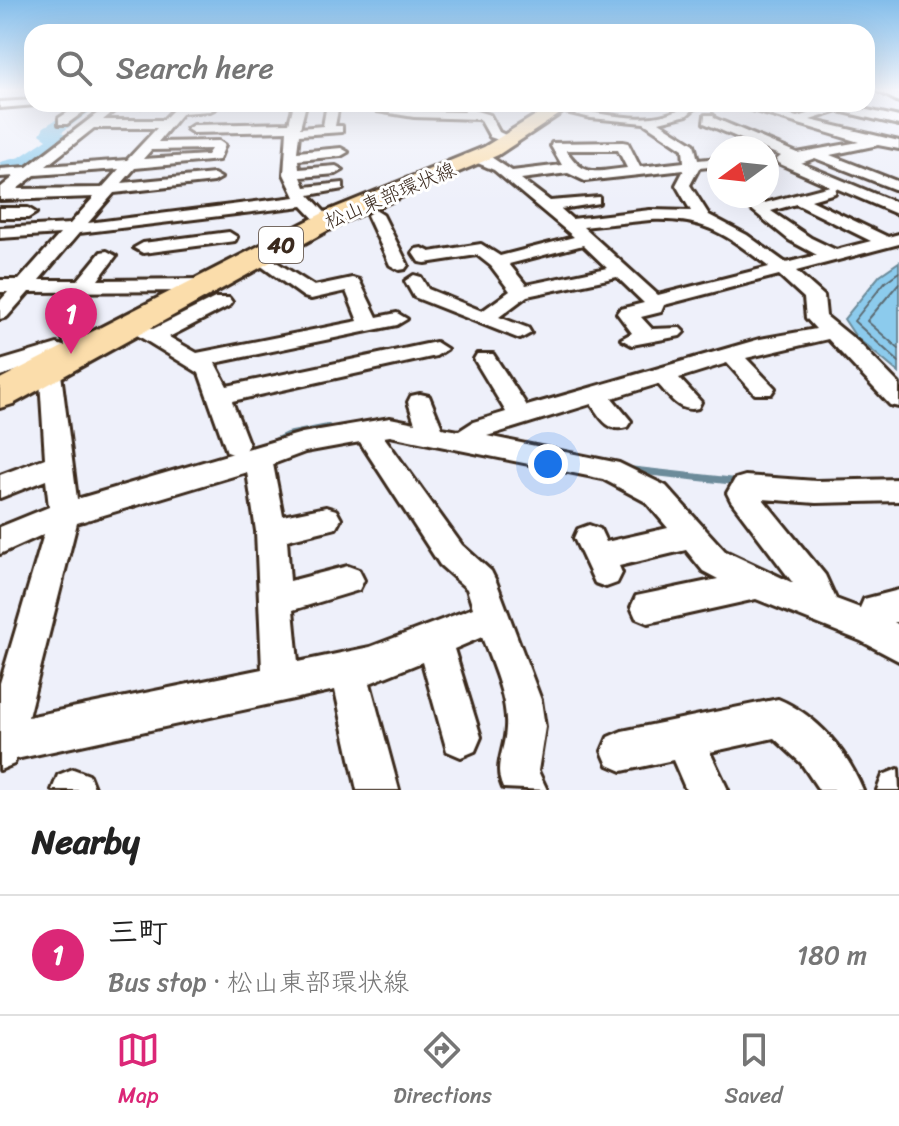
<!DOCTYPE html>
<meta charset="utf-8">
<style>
body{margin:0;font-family:Sriracha,"Klee One",sans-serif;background:#f2f2f2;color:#222}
.compass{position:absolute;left:707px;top:136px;width:72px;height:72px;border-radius:50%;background:#fff;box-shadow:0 8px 32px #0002;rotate:255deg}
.you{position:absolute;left:548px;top:464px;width:28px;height:28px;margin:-20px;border:6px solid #fff;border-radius:50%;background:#1a73e8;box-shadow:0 0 0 12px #1a73e833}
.badge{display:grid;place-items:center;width:52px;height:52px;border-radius:50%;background:#db2777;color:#fff;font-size:26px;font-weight:700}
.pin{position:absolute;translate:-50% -66px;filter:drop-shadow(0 2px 4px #0008)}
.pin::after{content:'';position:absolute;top:42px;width:28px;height:24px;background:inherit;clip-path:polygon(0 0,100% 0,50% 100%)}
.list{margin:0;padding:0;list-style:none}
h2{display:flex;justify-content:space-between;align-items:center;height:104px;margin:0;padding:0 32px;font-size:34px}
h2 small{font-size:26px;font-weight:400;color:#767676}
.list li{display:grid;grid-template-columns:52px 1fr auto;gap:24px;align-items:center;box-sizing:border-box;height:120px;padding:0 32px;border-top:2px solid #e0e0e0}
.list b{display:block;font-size:30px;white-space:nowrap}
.list p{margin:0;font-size:26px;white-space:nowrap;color:#767676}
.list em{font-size:26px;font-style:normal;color:#767676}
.icon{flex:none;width:44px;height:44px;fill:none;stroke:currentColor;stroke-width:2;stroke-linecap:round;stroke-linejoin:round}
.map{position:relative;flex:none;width:899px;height:790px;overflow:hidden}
.search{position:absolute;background:#fff;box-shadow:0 8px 32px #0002;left:24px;right:24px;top:24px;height:88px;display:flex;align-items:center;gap:20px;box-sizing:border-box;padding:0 28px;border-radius:24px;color:#767676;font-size:30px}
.sheet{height:224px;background:#fff}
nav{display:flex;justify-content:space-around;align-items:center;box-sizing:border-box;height:112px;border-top:2px solid #e0e0e0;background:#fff;font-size:22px;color:#767676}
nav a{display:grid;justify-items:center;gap:4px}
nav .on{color:#db2777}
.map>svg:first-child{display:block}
.water{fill:#8ccbed;stroke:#6c8b9a;stroke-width:2}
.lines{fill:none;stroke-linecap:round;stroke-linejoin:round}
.shore{stroke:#5b6a71;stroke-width:2}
.stream-far1{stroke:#6c8b9a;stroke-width:6}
.stream{stroke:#6c8b9a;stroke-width:7}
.river{fill:#8ccbed;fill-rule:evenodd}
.minor-casing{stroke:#3b2a1e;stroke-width:6}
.primary-casing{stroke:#3b2a1e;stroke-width:6}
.minor{fill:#fff;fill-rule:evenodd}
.primary{fill:#fbddab;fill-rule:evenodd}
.labels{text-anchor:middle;stroke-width:6;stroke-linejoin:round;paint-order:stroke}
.far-street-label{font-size:20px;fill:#3b2a1e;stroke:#fff}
.shield{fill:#fff;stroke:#766a62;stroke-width:2}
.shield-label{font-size:22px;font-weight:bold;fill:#3b2a1e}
</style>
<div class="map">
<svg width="899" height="790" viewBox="0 0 899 790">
<rect width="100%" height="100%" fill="#eef0fa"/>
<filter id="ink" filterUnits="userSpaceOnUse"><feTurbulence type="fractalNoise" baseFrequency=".0125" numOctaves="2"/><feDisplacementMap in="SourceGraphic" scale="16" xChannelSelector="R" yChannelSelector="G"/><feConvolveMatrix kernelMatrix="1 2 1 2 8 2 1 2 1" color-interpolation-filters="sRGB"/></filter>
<g filter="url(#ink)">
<path class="water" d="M 899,262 L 899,373 L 856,337 L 844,319 L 880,275 Z"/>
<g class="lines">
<g class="shore">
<path d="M 899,272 L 885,282 L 854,321 L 899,362"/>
<path d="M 899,283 L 867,321 L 899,349"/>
</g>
<path class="stream-far1" d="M 269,444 L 287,435 L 328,427"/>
<path class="stream" d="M 633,470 L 740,482"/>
<path class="river" d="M 81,104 L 101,104 L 62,132 L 68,137 C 56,161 24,169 0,174 L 0,162 L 20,157 L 47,139 L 40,134 L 44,127 Z"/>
<g class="minor-casing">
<g id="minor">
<path d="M 878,91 L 891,91 L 899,95 L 899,102 Z"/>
<path d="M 32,100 L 32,104 L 36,105 L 0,108 L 0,102 Z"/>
<path d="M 81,104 L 94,104 L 67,124 L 59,124 L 59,118 Z"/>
<path d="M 105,104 L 117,104 L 119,107 L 103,120 L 163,120 L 173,110 L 172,104 L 214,106 L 216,108 L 210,111 L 182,113 L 158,142 L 219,141 L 225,145 L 219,160 L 135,168 L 122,183 L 214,174 L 221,178 L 214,182 L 114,193 L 88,223 L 295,197 L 284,174 L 287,131 L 193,133 L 187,129 L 193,125 L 289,123 L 294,104 L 306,104 L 300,128 L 323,126 L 327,104 L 339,104 L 335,126 L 342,126 L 342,132 L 299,135 L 297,152 L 341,148 L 348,152 L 341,156 L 298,160 L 299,169 L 336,166 L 343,170 L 336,174 L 301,177 L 305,187 L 343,183 L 343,189 L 309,195 L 334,222 L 326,227 L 320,225 L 302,206 L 79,233 L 39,280 L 78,280 L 101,252 L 107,251 L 116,256 L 98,280 L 204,279 L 214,285 L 204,291 L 29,292 L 7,317 L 0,319 L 0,301 L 8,292 L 0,292 L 0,280 L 19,280 L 60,234 L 0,238 L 0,228 L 70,224 L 94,197 L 0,200 L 0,188 L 15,176 L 0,177 L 0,169 L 27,167 L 107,106 ZM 94,128 L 157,128 L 127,160 L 46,166 ZM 211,149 L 207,155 L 143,159 L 151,150 ZM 119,169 L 102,188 L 17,189 L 35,175 Z"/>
<path d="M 126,104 L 145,104 L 139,107 Z"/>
<path d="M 374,104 L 414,111 L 465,112 L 463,107 L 490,115 L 499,132 L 516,140 L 510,144 L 490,137 L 480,119 L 414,117 L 377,111 Z"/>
<path d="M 503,104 L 518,104 L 520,106 L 514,109 Z"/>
<path d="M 687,104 L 700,104 L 687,115 L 659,122 L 694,144 L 698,160 L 719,158 L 719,166 L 699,168 L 690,185 L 709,215 L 747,235 L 786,263 L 817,255 L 789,240 L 751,209 L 753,206 L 830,186 L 778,163 L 776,160 L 781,156 L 704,123 L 705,115 L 713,115 L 714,118 L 797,153 L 859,142 L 732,104 L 750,104 L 797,117 L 840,104 L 899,117 L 899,125 L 839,111 L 810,120 L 899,141 L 899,149 L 878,145 L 830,155 L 899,182 L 899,191 L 815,158 L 801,163 L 899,204 L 899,215 L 836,188 L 835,193 L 811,200 L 888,237 L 899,234 L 899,244 L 796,271 L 824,296 L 826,316 L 858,342 L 899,384 L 899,407 L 890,405 L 828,339 L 746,358 L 775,388 L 771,394 L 755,394 L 727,363 L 679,378 L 701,402 L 698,408 C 679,413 670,397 658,384 L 612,398 L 631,421 L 627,427 C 608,433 601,418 591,404 L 487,436 L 619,463 L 666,486 L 725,551 L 793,583 L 731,501 L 727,493 L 735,479 L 745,476 L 816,481 L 899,479 L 899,501 L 816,503 L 763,499 L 825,575 L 836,599 L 860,608 L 864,599 L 899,590 L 899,622 L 894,622 L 899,625 L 899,661 L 861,641 L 756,599 L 648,623 L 636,618 L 631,607 L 636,596 L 718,579 L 703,571 L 686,550 L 619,566 L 622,573 L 617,583 L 606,587 L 595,583 L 574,538 L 578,529 L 589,525 L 600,529 L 606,542 L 668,528 L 646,502 L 603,479 L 390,436 L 384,437 L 462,545 L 491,571 L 496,581 L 541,700 L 545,727 L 538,771 L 547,790 L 503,788 C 493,766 505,751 506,728 C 508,698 492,665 482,637 L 454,649 L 481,737 L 475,751 L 461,757 L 447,751 L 422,662 L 370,683 L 399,790 L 357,790 L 335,690 L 16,759 L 14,764 L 0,770 L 0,683 L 44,534 L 0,554 L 0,527 L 49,507 L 46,480 L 0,498 L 0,475 L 45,458 L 39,364 L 0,376 L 0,361 L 57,344 L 66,347 L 54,316 L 64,310 L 74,316 L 90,351 C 81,363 65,362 53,360 L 60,366 L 77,499 L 302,433 L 390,418 L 415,423 L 408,402 L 411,396 L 420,394 L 429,396 L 442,428 L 459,431 L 473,422 L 506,412 L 474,359 L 477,354 L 493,354 L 527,406 L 760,339 L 816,329 L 806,318 L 804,298 L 779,275 L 664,305 L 661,312 L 641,317 L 652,329 L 680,328 L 684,332 L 680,336 L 632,345 L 621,339 L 632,333 L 617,313 L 620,309 L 644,303 L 617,277 L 527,296 L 499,317 L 528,328 L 531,333 L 520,339 L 414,297 L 405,281 L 414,275 L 421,277 L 428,289 L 482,311 L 510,291 L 491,266 L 477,255 L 425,263 L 419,262 L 413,253 L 416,249 L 422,248 L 430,252 L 481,244 L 500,256 L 574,237 L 494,170 L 473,161 L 473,155 L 491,157 L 512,171 L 562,165 L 551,146 L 552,143 L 623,142 L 628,143 L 640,167 L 684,162 L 683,149 L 644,123 L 591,118 L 553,109 L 559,106 C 597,112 654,130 687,104 ZM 566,150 L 618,150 L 627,168 C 596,171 585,179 566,150 ZM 684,170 L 676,185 L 691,211 L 650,210 L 572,219 L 561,209 L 599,203 L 599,197 L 550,201 L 521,179 L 568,173 L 585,181 ZM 796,204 L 871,241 L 836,250 L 811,238 L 771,211 ZM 650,220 C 706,218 725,234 769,267 L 658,295 L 583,227 ZM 583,245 L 607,268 L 526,285 L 509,264 ZM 360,442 L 440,565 L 467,589 L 473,608 L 370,647 L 298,662 L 293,610 L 359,590 L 364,580 L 359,570 L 348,566 L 290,581 L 287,540 L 336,528 L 341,519 L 336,510 L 326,507 L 283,516 L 273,464 L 305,452 ZM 247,472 L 256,531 L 262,669 L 28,717 L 77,523 Z"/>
<path d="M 0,208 L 28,208 L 36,213 L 28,218 L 0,218 Z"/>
<path d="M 375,210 L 383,215 L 408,265 L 405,269 L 399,270 L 390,265 L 367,215 Z"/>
<path d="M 229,232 L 237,237 L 235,241 L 143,253 L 134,248 L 143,243 Z"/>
<path d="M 259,251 L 314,286 L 352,278 L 359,280 L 377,317 L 397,313 L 407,319 L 397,325 L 215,363 L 227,386 L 436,342 L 447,349 L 436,356 L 232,401 L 249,445 L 245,452 L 236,455 L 227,452 L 199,373 L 119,324 L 129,318 L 153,329 L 215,298 L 229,298 L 232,302 L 229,306 L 169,337 L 197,353 L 358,321 L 346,291 L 311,299 L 304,297 L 253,260 L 250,256 Z"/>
<path d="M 778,699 C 818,716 846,750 863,790 L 819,790 L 801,763 L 774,738 L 710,752 L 728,790 L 686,790 L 673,760 L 622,771 L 608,765 L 602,751 L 608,737 L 622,731 Z"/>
<path d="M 73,769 L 89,775 L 95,790 L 52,790 L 58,775 Z"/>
<path d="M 898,769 L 899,790 L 877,790 L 883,775 Z"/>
</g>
</g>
<g class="primary-casing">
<path id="primary" d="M 554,104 L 575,104 L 498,155 L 343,222 L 13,404 L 0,408 L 0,379 L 325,212 L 484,147 Z"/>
</g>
<use href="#minor" class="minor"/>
<use href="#primary" class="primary"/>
</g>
</g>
<linearGradient id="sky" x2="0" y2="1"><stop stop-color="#83bdea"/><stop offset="0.45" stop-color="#f7f8fd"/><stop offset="1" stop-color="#f7f8fd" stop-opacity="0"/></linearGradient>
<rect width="899" height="201" fill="url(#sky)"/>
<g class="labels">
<g class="far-street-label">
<text transform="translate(390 195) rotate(-23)" y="7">松山東部環状線</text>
</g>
<rect class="shield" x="259" y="227" width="44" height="36" rx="6"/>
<g class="shield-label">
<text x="281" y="253">40</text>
</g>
</g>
</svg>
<svg class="compass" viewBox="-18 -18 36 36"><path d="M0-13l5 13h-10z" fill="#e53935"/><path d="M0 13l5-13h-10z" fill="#767676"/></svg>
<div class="you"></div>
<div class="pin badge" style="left:71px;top:354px">1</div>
<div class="search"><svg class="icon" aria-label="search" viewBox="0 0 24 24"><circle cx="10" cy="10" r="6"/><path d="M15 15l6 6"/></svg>Search here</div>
</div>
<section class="sheet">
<h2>Nearby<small></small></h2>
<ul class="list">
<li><span class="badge">1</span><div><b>三町</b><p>Bus stop · 松山東部環状線</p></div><em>180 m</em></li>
</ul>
</section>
<nav>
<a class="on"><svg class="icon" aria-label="map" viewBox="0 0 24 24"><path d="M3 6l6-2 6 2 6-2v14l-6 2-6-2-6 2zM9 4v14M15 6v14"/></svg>Map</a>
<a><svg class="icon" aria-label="directions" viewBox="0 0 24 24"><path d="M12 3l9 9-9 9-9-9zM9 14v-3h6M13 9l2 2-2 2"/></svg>Directions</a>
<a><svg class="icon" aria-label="saved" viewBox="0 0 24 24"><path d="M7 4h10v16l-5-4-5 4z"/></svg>Saved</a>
</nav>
